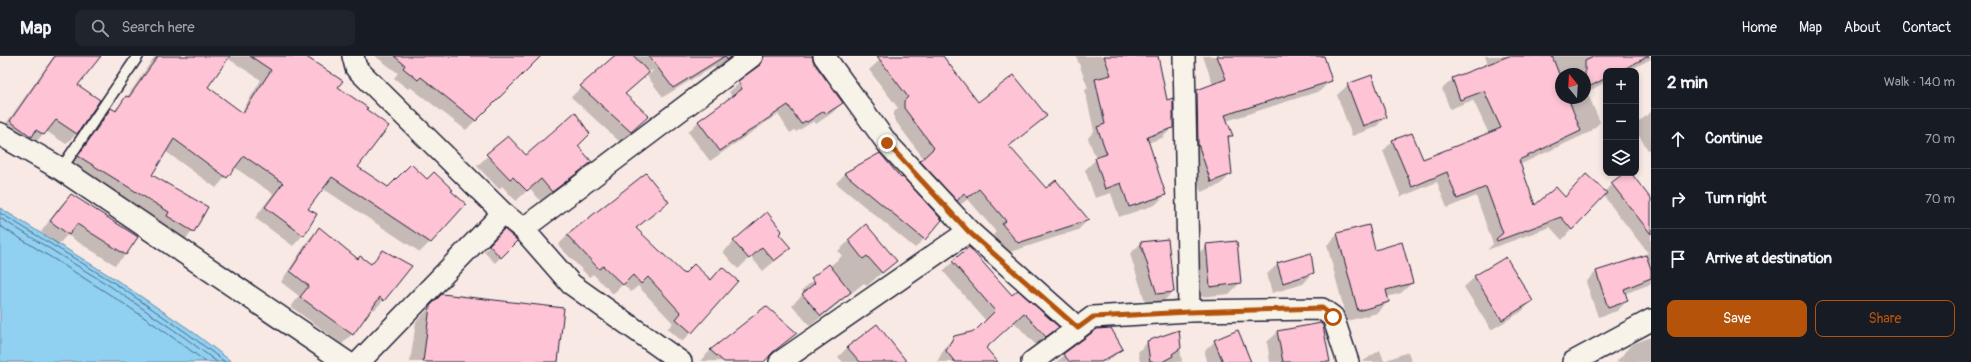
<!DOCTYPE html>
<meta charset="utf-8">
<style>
body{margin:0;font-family:Pangolin,sans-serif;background:#20242c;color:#f1f3f6}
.controls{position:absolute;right:12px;top:12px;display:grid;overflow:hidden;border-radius:8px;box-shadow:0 2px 6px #0003}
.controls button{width:36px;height:36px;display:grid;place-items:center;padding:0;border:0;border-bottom:1px solid #363941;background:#171b24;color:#f1f3f6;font:20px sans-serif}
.compass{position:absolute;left:1555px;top:12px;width:36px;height:36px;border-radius:50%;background:#171b24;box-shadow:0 2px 6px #0003;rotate:342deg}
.stop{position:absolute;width:12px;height:12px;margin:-9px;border:3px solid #b45309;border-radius:50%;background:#fff}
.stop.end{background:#b45309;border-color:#fff;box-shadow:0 1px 4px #0008}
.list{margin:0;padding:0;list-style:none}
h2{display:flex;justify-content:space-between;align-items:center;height:52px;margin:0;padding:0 16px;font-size:17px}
h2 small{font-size:13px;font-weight:400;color:#9ea1a6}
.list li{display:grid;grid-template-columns:26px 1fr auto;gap:12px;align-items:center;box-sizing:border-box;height:60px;padding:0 16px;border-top:1px solid #363941}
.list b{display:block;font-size:15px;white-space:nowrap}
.list em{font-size:13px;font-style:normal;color:#9ea1a6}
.actions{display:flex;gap:8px;padding:12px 16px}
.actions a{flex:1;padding:9px 0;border:1px solid #b45309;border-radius:8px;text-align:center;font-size:14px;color:#b45309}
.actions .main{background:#b45309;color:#fff}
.icon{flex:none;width:22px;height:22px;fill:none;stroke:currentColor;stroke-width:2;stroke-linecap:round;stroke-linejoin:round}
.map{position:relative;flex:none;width:1651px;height:306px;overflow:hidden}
header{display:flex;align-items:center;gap:24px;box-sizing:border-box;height:56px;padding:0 20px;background:#171b24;border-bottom:1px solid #363941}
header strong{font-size:19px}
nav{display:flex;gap:22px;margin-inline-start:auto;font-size:14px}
.search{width:280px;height:36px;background:#20242c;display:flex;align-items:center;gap:10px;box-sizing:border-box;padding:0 14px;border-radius:8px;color:#9ea1a6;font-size:15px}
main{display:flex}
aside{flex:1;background:#171b24}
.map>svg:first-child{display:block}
.water{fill:#90d0f1;stroke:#648aa8}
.shadow{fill:#0003;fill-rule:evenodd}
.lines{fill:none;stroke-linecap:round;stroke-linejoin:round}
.shore{stroke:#4e6884;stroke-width:1}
.building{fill:#fec3d4;stroke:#22223b}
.lane-casing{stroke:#22223b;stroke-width:13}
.street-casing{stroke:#22223b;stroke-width:24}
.secondary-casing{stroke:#22223b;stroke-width:25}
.lane{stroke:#f7f3e8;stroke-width:10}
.street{stroke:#f7f3e8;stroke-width:21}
.secondary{stroke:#f7f3e8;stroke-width:22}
.route{stroke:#b45309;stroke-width:5}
</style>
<header>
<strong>Map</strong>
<div class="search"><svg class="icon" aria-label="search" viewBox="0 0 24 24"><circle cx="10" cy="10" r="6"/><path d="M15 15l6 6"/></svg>Search here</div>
<nav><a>Home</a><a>Map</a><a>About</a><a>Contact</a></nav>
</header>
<main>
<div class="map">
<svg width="1651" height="306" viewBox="0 0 1651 306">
<rect width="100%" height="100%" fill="#f8e9e4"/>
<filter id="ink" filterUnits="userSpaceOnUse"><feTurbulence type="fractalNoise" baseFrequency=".025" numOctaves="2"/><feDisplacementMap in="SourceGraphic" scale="8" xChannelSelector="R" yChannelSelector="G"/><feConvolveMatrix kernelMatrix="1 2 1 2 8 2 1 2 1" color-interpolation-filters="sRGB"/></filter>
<g filter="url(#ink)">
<path class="water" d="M 0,152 L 115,223 L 189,273 L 232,306 L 0,306 Z"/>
<g class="shadow">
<path d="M 54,0 L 99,0 L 76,29 L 99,45 L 76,78 L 66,88 L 46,75 L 33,89 L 0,76 Z"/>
<path d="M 155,0 L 303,0 L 337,32 L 365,54 L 356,111 L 430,186 L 420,196 L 322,132 L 307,154 L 315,158 L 303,179 L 293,190 L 255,162 L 273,138 L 234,111 L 216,132 L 165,95 L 150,119 L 193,175 L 183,186 L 68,111 L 100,63 L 111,53 L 114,55 L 127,41 ZM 227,2 L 261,24 L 241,57 L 207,31 Z"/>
<path d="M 375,0 L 534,0 L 531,8 L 466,74 L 410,31 L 408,33 L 394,22 L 398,17 Z"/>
<path d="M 615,0 L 666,0 L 656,11 L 675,0 L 734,0 L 716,13 L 714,10 L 663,41 L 647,20 L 653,15 L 652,14 L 624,39 L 637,70 L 620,86 L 571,41 Z"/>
<path d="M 748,0 L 812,0 L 813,7 L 842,47 L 832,57 L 816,68 L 814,65 L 796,76 L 795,74 L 790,77 L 778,58 L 710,105 L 688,76 L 698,66 L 732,41 L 729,36 L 754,15 L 754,9 Z"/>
<path d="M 884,0 L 935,0 L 978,48 L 1045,60 L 1009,91 L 1046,133 L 1088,164 L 1078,174 L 1007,197 L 993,179 L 996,176 L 968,143 L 956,152 L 910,116 L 924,103 L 894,63 L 894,56 L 898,52 L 869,14 Z"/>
<path d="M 1076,0 L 1157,0 L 1172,72 L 1162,82 L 1148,87 L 1165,139 L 1155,149 L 1119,161 L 1111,137 L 1095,142 L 1085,114 L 1096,103 L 1088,82 L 1094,75 L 1085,34 L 1088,32 Z"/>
<path d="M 1203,0 L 1323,0 L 1331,24 L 1320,35 L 1226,65 L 1232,79 L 1228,83 L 1231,118 L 1220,129 L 1201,136 L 1188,99 L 1186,45 L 1197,34 L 1213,29 Z"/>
<path d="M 1485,0 L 1651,0 L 1651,3 L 1628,15 L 1606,15 L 1606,26 L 1587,36 L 1600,66 L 1590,76 L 1519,109 L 1535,151 L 1564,142 L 1604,136 L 1626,117 L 1629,117 L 1651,145 L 1651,228 L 1624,238 L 1627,245 L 1617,255 L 1598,261 L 1586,226 L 1596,216 L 1648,197 L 1603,139 L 1562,184 L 1550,171 L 1487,194 L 1493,188 L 1476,140 L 1447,152 L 1437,126 L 1401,141 L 1383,95 L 1393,85 L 1422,105 L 1489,78 L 1473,44 L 1450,53 L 1442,33 L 1453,23 L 1488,9 ZM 1561,18 L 1585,18 L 1585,42 L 1561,42 Z"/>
<path d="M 1348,29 L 1386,60 L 1376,71 L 1352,80 L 1337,39 Z"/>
<path d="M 1651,56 L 1651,93 L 1648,94 L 1636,75 L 1636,68 Z"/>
<path d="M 508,81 L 526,100 L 577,90 L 591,106 L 580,116 L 541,146 L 530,132 L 516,145 L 502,130 L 499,133 L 477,110 Z"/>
<path d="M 880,98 L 924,183 L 915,192 L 836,127 L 845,118 Z"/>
<path d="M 646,119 L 667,146 L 635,173 L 684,219 L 710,224 L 722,212 L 737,225 L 682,286 L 667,273 L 673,267 L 638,230 L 631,236 L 623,228 L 613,238 L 593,218 L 589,221 L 558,189 L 567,180 Z"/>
<path d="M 71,139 L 136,182 L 125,199 L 115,209 L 67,179 L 58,189 L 41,176 L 60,150 Z"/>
<path d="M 866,170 L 895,205 L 867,230 L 864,227 L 810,270 L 792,249 L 804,237 L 802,234 L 842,200 L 838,195 Z"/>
<path d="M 319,173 L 358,204 L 370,209 L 383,195 L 384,244 L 374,254 L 371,252 L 352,278 L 342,288 L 291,251 L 299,240 L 281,226 L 309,183 Z"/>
<path d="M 504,175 L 516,185 L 495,207 L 484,196 Z"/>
<path d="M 778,178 L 790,192 L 763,215 L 751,201 L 738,213 L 723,196 L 734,186 Z"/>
<path d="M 1338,178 L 1374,195 L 1412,227 L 1401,237 L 1387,241 L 1388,246 L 1377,257 L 1347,265 L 1327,189 Z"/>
<path d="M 1141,187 L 1173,235 L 1163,246 L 1146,248 L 1130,198 Z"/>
<path d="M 1207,189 L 1240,227 L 1229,238 L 1199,241 L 1196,200 Z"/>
<path d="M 968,192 L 1012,241 L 1058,271 L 1048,281 L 1033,267 L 1046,282 L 1036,289 L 1014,266 L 985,293 L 996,306 L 937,306 L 945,291 L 954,281 L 975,275 L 986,265 L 943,215 Z"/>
<path d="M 1278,208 L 1313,217 L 1303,228 L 1272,237 L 1267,218 Z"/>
<path d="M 1475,221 L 1532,245 L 1521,256 L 1491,274 L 1464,231 Z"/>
<path d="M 442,239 L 557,306 L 410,306 L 416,266 Z"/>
<path d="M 1098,274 L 1122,293 L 1112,302 L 1106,306 L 1056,306 Z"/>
<path d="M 1178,276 L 1182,306 L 1140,306 L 1138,296 L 1148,286 Z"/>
<path d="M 1278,276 L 1318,306 L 1270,306 L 1267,286 Z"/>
<path d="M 795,277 L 762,306 L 700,305 L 711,294 Z"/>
<path d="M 1651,281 L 1651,306 L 1616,306 L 1633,288 Z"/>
<path d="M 1215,285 L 1250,306 L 1206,306 L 1205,295 Z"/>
<path d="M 848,291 L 905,306 L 843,306 L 838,301 Z"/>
<path d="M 1380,294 L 1384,305 L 1408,296 L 1412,306 L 1362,306 Z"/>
</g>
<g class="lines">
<g class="shore">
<path d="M 0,157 L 113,226 L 187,277 L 225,306"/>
<path d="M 0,162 L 110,230 L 184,281 L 217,306"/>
<path d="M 0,170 C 70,213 141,256 206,306"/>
</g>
</g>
<g class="building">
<path d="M 55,0 L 101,0 L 78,29 L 100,44 L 77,78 L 56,64 L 44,79 L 36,74 L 32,81 L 10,65 Z"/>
<path d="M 158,0 L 230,0 L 208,31 L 243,57 L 271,14 L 250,0 L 305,0 L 343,25 L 338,31 L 368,52 L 366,53 L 389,70 L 358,111 L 388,131 L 411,108 L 427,123 L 434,116 L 453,134 L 451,135 L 466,148 L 431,187 L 332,121 L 308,153 L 317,158 L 304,180 L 265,151 L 283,127 L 244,100 L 227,122 L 174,83 L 152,119 L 208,151 L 194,176 L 167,160 L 169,156 L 78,100 L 111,52 L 116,55 L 126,40 L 129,41 Z"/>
<path d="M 394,0 L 541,0 L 476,65 L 421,21 L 418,24 L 403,12 L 405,9 Z"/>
<path d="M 614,0 L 634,0 L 649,17 L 625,38 L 649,60 L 631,76 L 580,30 Z"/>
<path d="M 649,0 L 732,0 L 727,4 L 725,0 L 673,32 Z"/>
<path d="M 764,0 L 812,0 L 814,7 L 843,47 L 826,58 L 824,55 L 807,66 L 805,65 L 801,68 L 788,49 L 720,95 L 698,65 L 742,33 L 738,25 L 760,9 Z"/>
<path d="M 877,0 L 943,0 L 978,46 L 1014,19 L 1047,60 L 1009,90 L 1046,132 L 1056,124 L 1089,164 L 1018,187 L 1002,168 L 1006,165 L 979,133 L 967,142 L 964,137 L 957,145 L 920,105 L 934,92 L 904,52 L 904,45 L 908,41 Z"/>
<path d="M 1104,0 L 1158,0 L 1167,44 L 1173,42 L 1173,72 L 1147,81 L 1166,139 L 1129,151 L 1121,127 L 1105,133 L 1095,102 L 1107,98 L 1097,71 L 1105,68 L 1095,23 L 1111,19 Z"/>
<path d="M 1217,0 L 1324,0 L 1332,25 L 1225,59 L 1233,80 L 1228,80 L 1232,118 L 1211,126 L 1198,88 L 1197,34 L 1226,23 Z"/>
<path d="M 1509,0 L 1552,0 L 1561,23 L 1561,42 L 1568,42 L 1581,75 L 1519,104 L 1535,149 L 1556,131 L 1565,141 L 1586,118 L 1607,137 L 1572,174 L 1561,161 L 1497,185 L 1496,183 L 1503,177 L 1486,131 L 1457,143 L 1447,116 L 1412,131 L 1392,84 L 1412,77 L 1423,103 L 1501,72 L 1484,35 L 1460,44 L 1452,22 Z"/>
<path d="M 1595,0 L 1649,0 L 1620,15 L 1606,15 L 1606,22 L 1585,33 L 1585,5 Z"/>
<path d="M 1372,19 L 1387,61 L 1363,70 L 1347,28 Z"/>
<path d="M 575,56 L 590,78 L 578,90 L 592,106 L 552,136 L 541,123 L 527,135 L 513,121 L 510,123 L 486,98 L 508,80 L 526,99 Z"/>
<path d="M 880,97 L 901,122 L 903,121 L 942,164 L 925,184 L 844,117 Z"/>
<path d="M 646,117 L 669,146 L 636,172 L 684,218 L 694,208 L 711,224 L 722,211 L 738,225 L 692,277 L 676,263 L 681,257 L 648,221 L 641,228 L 633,219 L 623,229 L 603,210 L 599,213 L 567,179 Z"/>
<path d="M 1624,117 L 1631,117 L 1651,143 L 1651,178 L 1611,127 Z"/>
<path d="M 71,138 L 138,181 L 126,199 L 77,168 L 69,179 L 50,165 Z"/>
<path d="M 767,156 L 782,175 L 779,178 L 791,192 L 774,205 L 762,191 L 749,203 L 733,185 Z"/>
<path d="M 866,168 L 897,205 L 882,217 L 867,200 L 863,203 L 848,184 Z"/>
<path d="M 1369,169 L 1375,194 L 1402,186 L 1413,227 L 1386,234 L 1389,246 L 1358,255 L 1337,177 Z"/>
<path d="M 319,171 L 358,203 L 360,200 L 371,208 L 383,194 L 412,210 L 384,245 L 380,241 L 353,279 L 300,241 L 309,230 L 290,215 Z"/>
<path d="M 504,173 L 518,185 L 501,202 L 489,189 Z"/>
<path d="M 1168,183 L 1174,236 L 1157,238 L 1140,186 Z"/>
<path d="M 1237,185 L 1241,227 L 1210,231 L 1206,188 Z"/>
<path d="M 969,191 L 1012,239 L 1018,234 L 1059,271 L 1046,281 L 1024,257 L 986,292 L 998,306 L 955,306 L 946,295 L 954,280 L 975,275 L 995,255 L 952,205 Z"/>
<path d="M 1311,197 L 1314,217 L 1283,227 L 1277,207 Z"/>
<path d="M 1646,199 L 1651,213 L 1651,222 L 1624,233 L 1628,245 L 1608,252 L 1596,215 Z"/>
<path d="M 1506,201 L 1533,245 L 1502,264 L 1474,220 Z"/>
<path d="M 829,208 L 851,236 L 821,260 L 802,238 L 815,227 L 811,222 Z"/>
<path d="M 442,238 L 564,252 L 558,306 L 423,306 L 430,250 Z"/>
<path d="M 766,250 L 797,277 L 773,296 L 764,306 L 724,306 L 710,294 Z"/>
<path d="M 1321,267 L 1323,270 L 1330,306 L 1283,306 L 1277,275 Z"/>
<path d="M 877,268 L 907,306 L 860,306 L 847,291 Z"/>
<path d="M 1111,272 L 1123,293 L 1101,306 L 1070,306 L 1063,298 L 1097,273 Z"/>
<path d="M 1179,274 L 1181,292 L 1172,298 L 1173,300 L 1162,306 L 1150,306 L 1147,285 Z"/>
<path d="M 1238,274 L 1251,306 L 1223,306 L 1214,284 Z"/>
</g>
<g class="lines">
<g class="lane-casing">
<path id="lane" d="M 61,113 L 138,0"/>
</g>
<g class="street-casing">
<g id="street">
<path d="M 353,0 L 356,12 L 503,157 L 523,173 L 571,228 L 681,306"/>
<path d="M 824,0 L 887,87 L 969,175 L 1078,272"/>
<path d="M 1184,0 L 1189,255"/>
<path d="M 523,173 L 752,0"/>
<path d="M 359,306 L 503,157"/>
<path d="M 780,306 L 969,175"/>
<path d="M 1032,306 L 1093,261 L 1189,255 L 1322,253 L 1333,261 L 1348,306"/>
<path d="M 1573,306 L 1651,264"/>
</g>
</g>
<g class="secondary-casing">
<path id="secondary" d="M 0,78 L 61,113 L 346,306"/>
</g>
<use href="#lane" class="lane"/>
<use href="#street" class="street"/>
<use href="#secondary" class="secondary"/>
</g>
</g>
<g class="lines" filter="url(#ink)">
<path class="route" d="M 887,87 L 969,176 L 1078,272 L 1093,261 L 1189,256 L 1322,252 L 1333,261"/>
</g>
</svg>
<div class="controls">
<button>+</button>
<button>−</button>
<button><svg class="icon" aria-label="layers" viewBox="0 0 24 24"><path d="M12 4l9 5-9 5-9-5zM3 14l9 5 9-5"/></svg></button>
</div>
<svg class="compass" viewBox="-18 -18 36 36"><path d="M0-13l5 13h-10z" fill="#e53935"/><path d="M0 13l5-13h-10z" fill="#9ea1a6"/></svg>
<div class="stop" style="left:1333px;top:261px"></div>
<div class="stop end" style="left:887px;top:87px"></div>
</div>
<aside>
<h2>2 min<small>Walk · 140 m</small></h2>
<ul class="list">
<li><svg class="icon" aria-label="ahead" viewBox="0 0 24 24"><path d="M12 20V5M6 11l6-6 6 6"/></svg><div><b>Continue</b></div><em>70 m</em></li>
<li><svg class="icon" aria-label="right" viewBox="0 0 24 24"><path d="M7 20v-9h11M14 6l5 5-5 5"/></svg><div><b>Turn right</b></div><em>70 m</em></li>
<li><svg class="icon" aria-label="arrive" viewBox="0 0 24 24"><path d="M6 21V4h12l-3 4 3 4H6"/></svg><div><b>Arrive at destination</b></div></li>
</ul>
<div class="actions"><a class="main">Save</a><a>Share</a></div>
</aside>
</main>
